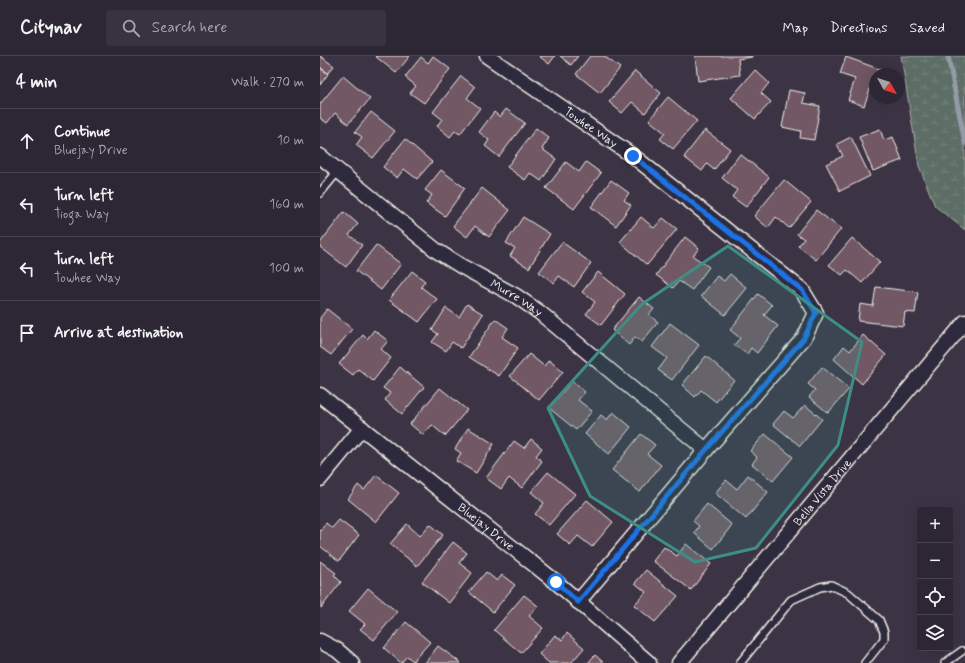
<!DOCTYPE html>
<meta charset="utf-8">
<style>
body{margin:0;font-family:Mynerve,sans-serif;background:#393240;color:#f1f3f6}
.controls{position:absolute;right:12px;bottom:12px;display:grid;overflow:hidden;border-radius:4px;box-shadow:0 4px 16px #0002}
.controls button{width:36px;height:36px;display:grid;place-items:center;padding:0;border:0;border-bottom:1px solid #48434f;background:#2d2634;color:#f1f3f6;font:20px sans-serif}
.compass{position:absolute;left:549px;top:12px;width:36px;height:36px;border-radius:50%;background:#2d2634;box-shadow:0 4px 16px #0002;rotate:129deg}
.stop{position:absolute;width:12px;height:12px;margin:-9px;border:3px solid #1a73e8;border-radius:50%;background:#fff}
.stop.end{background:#1a73e8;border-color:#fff;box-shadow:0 1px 4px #0008}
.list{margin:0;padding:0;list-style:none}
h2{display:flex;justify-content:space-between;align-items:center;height:52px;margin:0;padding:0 16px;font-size:17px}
h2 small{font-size:13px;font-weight:400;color:#a7a5ac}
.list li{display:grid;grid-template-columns:26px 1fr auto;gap:12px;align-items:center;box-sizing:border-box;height:64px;padding:0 16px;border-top:1px solid #48434f}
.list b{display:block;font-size:15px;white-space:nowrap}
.list p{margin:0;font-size:13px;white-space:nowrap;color:#a7a5ac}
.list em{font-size:13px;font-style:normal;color:#a7a5ac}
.icon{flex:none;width:22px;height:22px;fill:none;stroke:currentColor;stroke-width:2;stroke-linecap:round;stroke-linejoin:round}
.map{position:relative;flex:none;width:645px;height:607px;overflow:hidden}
header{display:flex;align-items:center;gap:24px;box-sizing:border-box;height:56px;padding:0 20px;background:#2d2634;border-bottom:1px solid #48434f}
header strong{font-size:19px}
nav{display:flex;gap:22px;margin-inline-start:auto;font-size:14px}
.search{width:280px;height:36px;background:#393240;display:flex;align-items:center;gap:10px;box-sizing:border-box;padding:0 14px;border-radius:4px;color:#a7a5ac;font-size:15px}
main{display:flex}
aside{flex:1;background:#2d2634}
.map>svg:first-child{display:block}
.wetland{fill:url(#wetland-marsh);stroke:#a8b0a6}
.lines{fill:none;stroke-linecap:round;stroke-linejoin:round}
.stream{stroke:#949ba8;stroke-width:5}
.building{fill:#725965;stroke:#f4f1e8}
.lane-casing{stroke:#f4f1e8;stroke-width:10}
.street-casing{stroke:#f4f1e8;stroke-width:17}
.lane{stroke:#2f2a3d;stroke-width:7}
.street{stroke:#2f2a3d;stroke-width:14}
.route{stroke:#1a73e8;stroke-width:5}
.marked{fill:#3d8f86;fill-opacity:0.2;stroke:#3d8f86;stroke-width:3;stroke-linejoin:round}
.labels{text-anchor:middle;stroke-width:3.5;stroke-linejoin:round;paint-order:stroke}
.street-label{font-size:12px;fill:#f4f1e8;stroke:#2f2a3d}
</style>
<header>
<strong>Citynav</strong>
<div class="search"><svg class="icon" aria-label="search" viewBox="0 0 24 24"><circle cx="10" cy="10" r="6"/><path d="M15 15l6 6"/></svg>Search here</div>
<nav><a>Map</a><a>Directions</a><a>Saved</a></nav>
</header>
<main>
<aside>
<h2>4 min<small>Walk · 270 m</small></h2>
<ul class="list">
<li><svg class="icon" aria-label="ahead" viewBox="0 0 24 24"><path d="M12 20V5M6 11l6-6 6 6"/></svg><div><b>Continue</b><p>Bluejay Drive</p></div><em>10 m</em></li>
<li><svg class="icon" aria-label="left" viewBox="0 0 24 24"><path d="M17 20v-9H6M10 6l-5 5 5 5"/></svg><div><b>Turn left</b><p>Tioga Way</p></div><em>160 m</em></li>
<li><svg class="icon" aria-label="left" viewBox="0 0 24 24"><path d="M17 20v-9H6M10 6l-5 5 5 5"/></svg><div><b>Turn left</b><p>Towhee Way</p></div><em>100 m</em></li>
<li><svg class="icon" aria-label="arrive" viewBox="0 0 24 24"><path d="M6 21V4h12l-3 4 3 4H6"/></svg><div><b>Arrive at destination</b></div></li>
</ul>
</aside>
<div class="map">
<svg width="645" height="607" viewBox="0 0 645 607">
<defs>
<pattern id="wetland-marsh" width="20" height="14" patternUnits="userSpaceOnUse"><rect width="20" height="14" fill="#5c6e65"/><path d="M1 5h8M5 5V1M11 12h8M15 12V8" fill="none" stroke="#74837b"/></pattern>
</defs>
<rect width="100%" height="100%" fill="#3c3345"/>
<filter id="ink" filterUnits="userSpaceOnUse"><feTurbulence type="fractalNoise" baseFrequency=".025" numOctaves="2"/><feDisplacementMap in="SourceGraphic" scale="8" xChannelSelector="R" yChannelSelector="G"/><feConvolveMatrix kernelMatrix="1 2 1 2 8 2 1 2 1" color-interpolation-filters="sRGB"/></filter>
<g filter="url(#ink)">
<path class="wetland" d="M 581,0 L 645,0 L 645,174 L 615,150 L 599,110 Z"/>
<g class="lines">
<path class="stream" d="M 628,0 L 645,87"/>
</g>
<g class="building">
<path d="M 0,0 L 14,10 L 8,17 L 0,11 Z"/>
<path d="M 55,0 L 90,0 L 76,17 Z"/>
<path d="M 113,0 L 130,13 L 104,47 L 90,37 L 96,30 L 85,21 L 101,1 L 108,7 Z"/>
<path d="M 219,0 L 235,0 L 229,8 Z"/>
<path d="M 240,0 L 258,0 L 251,9 Z"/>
<path d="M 270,0 L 284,0 L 300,12 L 280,37 L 256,18 Z"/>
<path d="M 375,0 L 432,0 L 432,1 L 418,3 L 420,19 L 378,25 Z"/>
<path d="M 526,1 L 567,16 L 566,18 L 555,18 L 555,29 L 552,28 L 544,50 L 528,44 L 535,23 L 520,18 Z"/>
<path d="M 0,12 L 8,18 L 0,29 Z"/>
<path d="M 435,14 L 449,27 L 441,37 L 451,46 L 435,63 L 411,42 Z"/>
<path d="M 315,15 L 341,37 L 325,57 L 312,46 L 302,57 L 289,46 Z"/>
<path d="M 23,20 L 50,43 L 28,68 L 15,57 L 7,67 L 0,62 L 0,48 Z"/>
<path d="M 141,20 L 155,31 L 147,42 L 160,52 L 140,78 L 135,75 L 130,81 L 117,70 L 122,63 L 113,56 Z"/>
<path d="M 469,34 L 485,37 L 483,47 L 500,50 L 494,84 L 480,82 L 481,75 L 462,71 Z"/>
<path d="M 348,41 L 377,65 L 353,93 L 340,83 L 345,77 L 329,64 Z"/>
<path d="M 186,53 L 205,67 L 179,101 L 165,90 L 169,84 L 159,76 L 174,56 L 180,61 Z"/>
<path d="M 51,56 L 75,75 L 53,102 L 36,89 L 42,81 L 35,76 Z"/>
<path d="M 216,72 L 229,82 L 222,93 L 236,103 L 221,125 L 210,117 L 205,124 L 187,111 Z"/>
<path d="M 560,73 L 564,84 L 573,81 L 582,104 L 553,115 L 539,81 Z"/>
<path d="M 385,74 L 410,93 L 394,114 L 387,108 L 382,115 L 364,101 Z"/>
<path d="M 531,81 L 550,120 L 520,135 L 506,108 L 523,100 L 517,88 Z"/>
<path d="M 85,83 L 112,106 L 97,123 L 84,113 L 77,122 L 63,111 Z"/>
<path d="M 420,98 L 449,121 L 426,151 L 412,141 L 417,134 L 402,122 Z"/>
<path d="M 246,106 L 259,116 L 266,106 L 281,117 L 254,153 L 226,132 Z"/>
<path d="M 121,114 L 145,132 L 125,160 L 106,147 L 112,139 L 105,134 Z"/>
<path d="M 291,124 L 309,137 L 304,144 L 311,149 L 296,170 L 271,151 Z"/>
<path d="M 464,124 L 491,146 L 469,172 L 456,161 L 448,172 L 434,160 Z"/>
<path d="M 162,132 L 190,154 L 169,181 L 155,170 L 147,181 L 133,170 Z"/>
<path d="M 496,154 L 521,173 L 496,204 L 478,190 L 484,183 L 477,178 Z"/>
<path d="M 24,156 L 38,168 L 29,179 L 42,189 L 26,211 L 0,191 L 0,187 Z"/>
<path d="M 203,161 L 230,178 L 209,212 L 190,200 L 195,192 L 186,187 Z"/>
<path d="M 321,161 L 334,172 L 343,162 L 357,173 L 327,209 L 300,186 Z"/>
<path d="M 365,181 L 379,192 L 373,200 L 389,211 L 372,234 L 359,225 L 353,232 L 336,219 Z"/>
<path d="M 532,182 L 560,206 L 542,227 L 527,214 L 522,219 L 509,209 Z"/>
<path d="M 242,186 L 271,207 L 254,231 L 239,220 L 234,227 L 219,216 Z"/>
<path d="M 56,189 L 81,208 L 61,234 L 36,215 Z"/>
<path d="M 92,215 L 105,225 L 101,231 L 117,243 L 99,266 L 69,244 Z"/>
<path d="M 278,216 L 305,238 L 281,269 L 266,258 L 275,246 L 262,236 Z"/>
<path d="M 410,218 L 427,232 L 405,259 L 381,240 L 397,220 L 404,225 Z"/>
<path d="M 556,231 L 598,236 L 595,257 L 585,256 L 583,270 L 538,265 L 540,248 L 553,250 Z"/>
<path d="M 438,238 L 452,249 L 444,259 L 458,270 L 437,297 L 431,292 L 427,298 L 414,289 L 420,282 L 410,274 Z"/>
<path d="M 319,241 L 334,253 L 329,259 L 338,266 L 322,286 L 315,281 L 309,289 L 292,274 Z"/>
<path d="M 147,248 L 163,258 L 141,292 L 132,286 L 126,295 L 112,286 L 118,278 L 112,274 L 126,252 L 139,261 Z"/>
<path d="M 7,253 L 32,273 L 11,299 L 0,291 L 0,262 Z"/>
<path d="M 175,263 L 188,272 L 182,281 L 198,292 L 179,320 L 149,301 Z"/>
<path d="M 350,267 L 379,289 L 352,324 L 338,314 L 347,302 L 332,291 Z"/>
<path d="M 54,274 L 68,285 L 61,293 L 71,302 L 53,325 L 38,313 L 33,319 L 19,308 L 43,279 L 47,283 Z"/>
<path d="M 543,279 L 566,299 L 542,328 L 514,303 L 524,290 L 530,295 Z"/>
<path d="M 209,298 L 224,310 L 229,304 L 243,316 L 219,344 L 190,320 Z"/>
<path d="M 386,300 L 414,324 L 396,346 L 381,334 L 375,341 L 362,329 Z"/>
<path d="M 80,311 L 104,331 L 82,358 L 65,344 L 70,337 L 63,332 Z"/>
<path d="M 502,311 L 529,333 L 508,357 L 489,341 L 495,334 L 488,328 Z"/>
<path d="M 252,325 L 265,336 L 258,344 L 272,355 L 256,374 L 229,352 Z"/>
<path d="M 120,332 L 147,354 L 125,380 L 112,369 L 103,379 L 90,368 Z"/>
<path d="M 485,349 L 502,363 L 480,390 L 453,368 L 464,355 L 473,362 Z"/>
<path d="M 293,356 L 311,371 L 289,398 L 265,378 L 281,359 L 287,364 Z"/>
<path d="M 148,372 L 174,388 L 156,417 L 136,405 L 141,397 L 135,393 Z"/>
<path d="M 321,378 L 335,389 L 327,398 L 341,409 L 320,436 L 292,414 Z"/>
<path d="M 445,378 L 473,401 L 453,425 L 432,408 L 437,401 L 430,395 Z"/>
<path d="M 211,383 L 222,392 L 216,400 L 222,405 L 202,432 L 189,422 L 181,433 L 166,422 L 194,385 L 204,392 Z"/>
<path d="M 228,416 L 255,438 L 229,469 L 215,458 L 224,447 L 211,436 Z"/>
<path d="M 56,419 L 79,437 L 56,466 L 28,443 L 38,429 L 44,434 Z"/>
<path d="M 428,419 L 448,436 L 426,463 L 395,437 L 406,424 L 417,433 Z"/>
<path d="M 267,444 L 293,466 L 272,491 L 258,480 L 250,489 L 237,478 Z"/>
<path d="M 387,448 L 412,469 L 393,493 L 374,477 L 379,470 L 373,465 Z"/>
<path d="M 19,464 L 39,479 L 19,505 L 0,490 L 0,475 L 6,467 L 12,472 Z"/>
<path d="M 87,468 L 100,480 L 110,468 L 123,479 L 97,510 L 70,488 Z"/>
<path d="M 133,486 L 147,497 L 139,507 L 152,517 L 129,547 L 102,526 Z"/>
<path d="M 366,488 L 391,508 L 371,534 L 333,505 L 344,491 L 357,500 Z"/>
<path d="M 0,505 L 16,517 L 14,519 L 21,526 L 1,552 Z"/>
<path d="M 326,514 L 358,540 L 335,566 L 314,549 L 326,536 L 315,527 Z"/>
<path d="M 166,516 L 177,525 L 182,519 L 195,529 L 173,556 L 149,536 Z"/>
<path d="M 48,532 L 77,556 L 54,584 L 40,573 L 45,568 L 29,555 Z"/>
<path d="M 204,539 L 218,550 L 209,560 L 223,572 L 201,597 L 174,574 Z"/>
<path d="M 86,566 L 110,586 L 93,605 L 87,600 L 81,607 L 64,592 Z"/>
<path d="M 247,577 L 264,592 L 251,607 L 229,607 L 219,598 L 235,579 L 242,584 Z"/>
<path d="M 118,590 L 141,607 L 105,607 Z"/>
<path d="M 275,599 L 284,607 L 268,607 Z"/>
</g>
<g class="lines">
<g class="lane-casing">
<g id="lane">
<path d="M 0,137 L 18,115"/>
<path d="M 420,607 L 471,544 L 500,531 L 511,529 L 528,537 L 559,564 L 564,576 L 564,583 L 545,607"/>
<path d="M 625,607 L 642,595"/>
</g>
</g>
<g class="street-casing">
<g id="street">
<path id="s1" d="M 167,0 L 313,100 L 482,234 L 496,257 L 484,282 L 386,394 L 258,546"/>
<path id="s2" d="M 0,100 L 117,195 L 141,210 L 196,240 L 219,256 L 386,394"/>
<path id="s3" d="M 0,339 L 236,526 L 329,607"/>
<path d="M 0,423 L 42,372"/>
<path d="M 0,585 L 17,594 L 32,607"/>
<path id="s4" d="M 359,607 L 645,266"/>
</g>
</g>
<use href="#lane" class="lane"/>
<use href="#street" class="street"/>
</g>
</g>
<g class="lines" filter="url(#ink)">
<path class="route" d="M 236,526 L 258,546 L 386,394 L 484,282 L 496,257 L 482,234 L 313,100"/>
</g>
<path class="marked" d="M 408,190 L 542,286 L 518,389 L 436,492 L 375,506 L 270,440 L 228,352 L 322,248 Z"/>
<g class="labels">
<g class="street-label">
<text dy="4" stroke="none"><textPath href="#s1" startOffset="126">Towhee Way</textPath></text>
<text dy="4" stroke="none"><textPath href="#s2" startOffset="243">Murre Way</textPath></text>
<text dy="4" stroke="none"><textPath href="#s4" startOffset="223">Bella Vista Drive</textPath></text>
<text dy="4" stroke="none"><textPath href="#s3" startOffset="212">Bluejay Drive</textPath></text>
</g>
</g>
</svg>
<div class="controls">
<button>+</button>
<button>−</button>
<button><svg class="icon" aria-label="locate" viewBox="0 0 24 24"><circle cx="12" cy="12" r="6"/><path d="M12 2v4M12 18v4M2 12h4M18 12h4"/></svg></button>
<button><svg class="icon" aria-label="layers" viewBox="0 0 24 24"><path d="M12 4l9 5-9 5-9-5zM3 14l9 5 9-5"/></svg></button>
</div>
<svg class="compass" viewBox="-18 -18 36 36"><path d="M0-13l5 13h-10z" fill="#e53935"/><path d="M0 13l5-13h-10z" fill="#a7a5ac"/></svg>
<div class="stop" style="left:236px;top:526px"></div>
<div class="stop end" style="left:313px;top:100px"></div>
</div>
</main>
